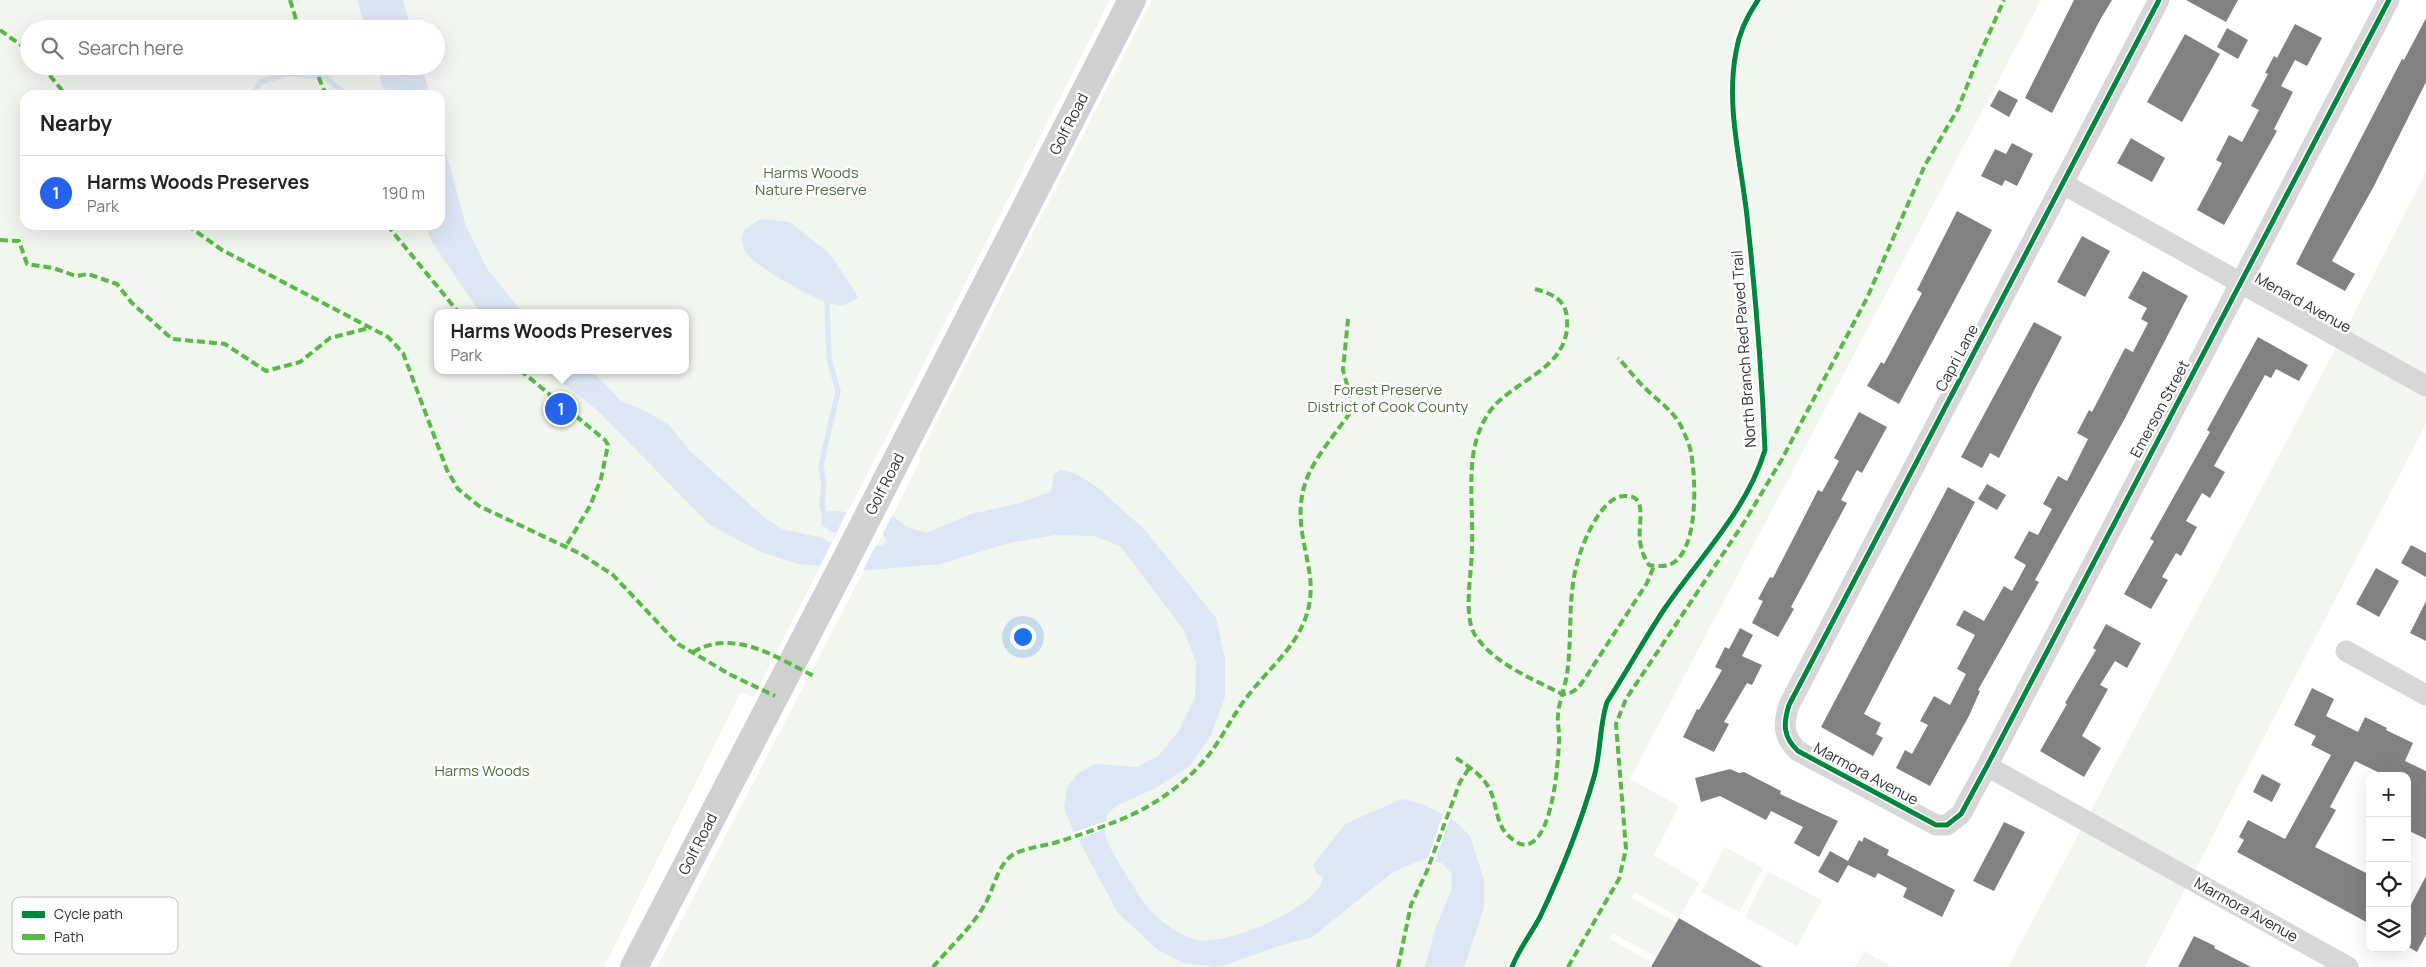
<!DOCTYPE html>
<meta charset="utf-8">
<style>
body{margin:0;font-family:Manrope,sans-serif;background:#f2f2f2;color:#222}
.controls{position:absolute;right:15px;bottom:15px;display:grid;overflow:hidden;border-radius:10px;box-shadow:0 5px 20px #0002}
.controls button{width:45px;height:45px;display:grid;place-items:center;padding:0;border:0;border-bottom:1px solid #e0e0e0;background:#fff;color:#222;font:25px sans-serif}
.you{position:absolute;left:1022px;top:636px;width:18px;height:18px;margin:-12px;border:4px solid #fff;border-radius:50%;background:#1a73e8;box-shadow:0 0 0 8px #1a73e833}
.badge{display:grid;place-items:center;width:32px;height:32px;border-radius:50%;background:#2563eb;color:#fff;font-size:16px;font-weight:700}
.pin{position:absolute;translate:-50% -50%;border:2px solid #fff;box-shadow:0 1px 5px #0006}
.popup{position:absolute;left:434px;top:309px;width:255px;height:65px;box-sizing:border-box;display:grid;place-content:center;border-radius:10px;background:#fff;filter:drop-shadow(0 1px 4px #0005);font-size:16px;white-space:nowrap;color:#767676}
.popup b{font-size:19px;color:#222}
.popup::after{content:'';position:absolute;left:50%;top:100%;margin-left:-10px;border:10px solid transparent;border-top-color:#fff}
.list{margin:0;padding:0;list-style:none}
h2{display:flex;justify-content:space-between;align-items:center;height:65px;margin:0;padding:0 20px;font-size:21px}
h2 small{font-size:16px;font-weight:400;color:#767676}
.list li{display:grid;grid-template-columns:32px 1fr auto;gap:15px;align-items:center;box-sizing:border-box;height:75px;padding:0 20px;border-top:1px solid #e0e0e0}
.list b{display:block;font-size:19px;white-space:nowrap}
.list p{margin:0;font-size:16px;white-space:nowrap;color:#767676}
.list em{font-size:16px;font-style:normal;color:#767676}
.icon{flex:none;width:28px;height:28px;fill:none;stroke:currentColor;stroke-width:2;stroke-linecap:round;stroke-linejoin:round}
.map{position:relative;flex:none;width:2426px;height:967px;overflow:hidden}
.search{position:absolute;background:#fff;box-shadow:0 5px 20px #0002;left:20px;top:20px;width:425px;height:55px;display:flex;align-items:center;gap:12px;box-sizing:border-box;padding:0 18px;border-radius:28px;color:#767676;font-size:19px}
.panel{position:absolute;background:#fff;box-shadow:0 5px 20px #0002;left:20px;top:90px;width:425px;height:140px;border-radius:15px}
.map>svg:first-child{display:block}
.green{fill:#f1f6ee;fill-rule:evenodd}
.water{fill:#dde6f4}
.pier{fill:#fff}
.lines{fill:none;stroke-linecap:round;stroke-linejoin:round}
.stream{stroke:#dde6f4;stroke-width:5.5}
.building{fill:#818181}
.minor{stroke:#d7d7d7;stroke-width:21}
.secondary{stroke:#d0d0d0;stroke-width:28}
.quiet{stroke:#58b947;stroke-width:4;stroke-dasharray:8 4;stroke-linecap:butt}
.cycleway-casing{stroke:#fff;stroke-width:8}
.cycleway{stroke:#00873e;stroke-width:5}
.labels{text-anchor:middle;stroke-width:5;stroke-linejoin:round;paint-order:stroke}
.street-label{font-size:15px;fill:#333;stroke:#fff}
.park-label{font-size:15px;fill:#4c713d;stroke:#fff}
.key{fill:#fff;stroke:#c2c2c2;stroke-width:1}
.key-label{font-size:14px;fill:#333}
</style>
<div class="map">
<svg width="2426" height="967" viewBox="0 0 2426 967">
<rect width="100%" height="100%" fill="#fff"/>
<g class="green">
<path d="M 0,0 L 1110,0 L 753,698 L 741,692 L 604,967 L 0,967 ZM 29,29 L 436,29 L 436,66 L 29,66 ZM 25,95 L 440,95 L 440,225 L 25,225 ZM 437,313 L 685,313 L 685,370 L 437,370 Z"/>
<path d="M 1152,0 L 2041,0 L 1630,779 L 1679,806 L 1654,855 L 1699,883 L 1679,918 L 1635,892 L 1632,898 L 1676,922 L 1656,957 L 1613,933 L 1610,939 L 1652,962 L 1649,967 L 657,967 L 895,511 L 920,460 L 919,456 Z"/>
<path d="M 2426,172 L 2426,424 L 2145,967 L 2008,967 L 2349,323 Z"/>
<path d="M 1725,847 L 1763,868 L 1739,912 L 1701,892 Z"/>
<path d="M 1768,871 L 1822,901 L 1797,946 L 1745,917 Z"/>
<path d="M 1864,951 L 1893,967 L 1855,967 Z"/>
</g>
<g class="water">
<path d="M 357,0 L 403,0 L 411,29 L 366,29 Z"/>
<path d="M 377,66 L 422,66 L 430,95 L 385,95 Z"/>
<path d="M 440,129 L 466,226 L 487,269 L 523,313 L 480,313 L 432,242 L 425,225 L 440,225 Z"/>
<path d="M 760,219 L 790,222 L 831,255 L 858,297 C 850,303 843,307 833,304 C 817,301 756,267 747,254 C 744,250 743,244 741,239 L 744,230 Z"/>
<path d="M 545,370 L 591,370 L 621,401 L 644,410 L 669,425 L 691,452 L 764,517 L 782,529 L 823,538 L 828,542 L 880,546 L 887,542 L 884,535 L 832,532 L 822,525 L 821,518 L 828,511 L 890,514 L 907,527 L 926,533 L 971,514 L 1016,504 L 1051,492 L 1054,475 L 1060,470 L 1075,473 L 1097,487 L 1145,530 L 1216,618 L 1225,659 L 1225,697 L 1211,735 L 1190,766 L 1154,789 L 1117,805 L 1107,815 C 1106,822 1104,831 1106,838 C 1109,848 1142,902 1150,910 C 1161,921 1182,938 1198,940 C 1227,945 1317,909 1323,878 L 1316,873 L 1313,865 L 1345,824 L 1402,799 L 1423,804 L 1454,820 L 1470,836 L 1484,880 L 1484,908 L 1464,967 L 1425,967 L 1435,929 L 1451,891 L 1452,874 L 1442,863 L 1426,858 L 1393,872 L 1311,938 L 1288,943 L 1219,967 L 1183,963 L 1158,950 L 1118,913 L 1072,828 L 1064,808 L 1067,787 L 1078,773 L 1096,764 L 1137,767 L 1158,756 L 1178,732 L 1195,698 L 1196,662 L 1183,629 L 1120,546 L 1094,536 L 1055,535 L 1009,543 L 940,564 L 870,570 L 798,564 L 761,552 L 710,525 L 596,409 Z"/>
</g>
<g class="pier">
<path d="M 848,509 L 890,512 L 893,514 L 881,537 L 836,534 Z"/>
<path d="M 833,540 L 877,543 L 863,570 L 819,568 Z"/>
<path d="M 1444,812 L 1451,816 L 1434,863 L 1427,860 Z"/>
<path d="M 1109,820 L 1108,828 L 1076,840 L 1072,833 Z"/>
</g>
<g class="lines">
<g class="stream">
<path d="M 253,95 L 260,82 L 290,73 L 327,78 L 346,95"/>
<path d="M 824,515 L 822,504 L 824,484 L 821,465 L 838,391 L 829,359 L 827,302"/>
</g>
</g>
<g class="building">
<path d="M 2074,0 L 2112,0 L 2100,20 L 2052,113 L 2025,98 Z"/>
<path d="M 2186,0 L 2238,0 L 2226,22 Z"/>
<path d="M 2426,18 L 2426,82 L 2374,186 L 2332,261 L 2355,274 L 2345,291 L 2296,264 L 2402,59 L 2404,60 Z"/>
<path d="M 2295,24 L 2322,38 L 2307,66 L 2295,60 L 2281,86 L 2293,92 L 2274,129 L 2277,131 L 2224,225 L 2197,210 L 2222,163 L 2216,160 L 2229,135 L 2242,142 L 2259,110 L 2251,106 L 2268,74 L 2265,73 L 2274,56 L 2277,58 Z"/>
<path d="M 2227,28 L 2248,40 L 2238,59 L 2217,47 Z"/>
<path d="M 2185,34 L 2220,54 L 2182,122 L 2147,102 Z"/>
<path d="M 1999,90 L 2018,100 L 2009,117 L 1990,106 Z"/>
<path d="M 2131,138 L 2165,158 L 2152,182 L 2117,163 Z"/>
<path d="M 2012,143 L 2033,154 L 2017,186 L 2005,180 L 2002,186 L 1981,176 L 1995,149 L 2006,154 Z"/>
<path d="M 1957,211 L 1992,230 L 1899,404 L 1867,386 L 1881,362 L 1884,364 L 1922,293 L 1917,290 Z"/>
<path d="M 2082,236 L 2110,251 L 2085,297 L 2057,282 Z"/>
<path d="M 2143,271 L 2188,296 L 2124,420 L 2035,580 L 2039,582 L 1978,690 L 1980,691 L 1969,716 L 1930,786 L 1896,768 L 1905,750 L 1912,754 L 1928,725 L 1920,721 L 1934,696 L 1950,705 L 1966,674 L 1957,669 L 1975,635 L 1956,625 L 1964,610 L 1984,621 L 2004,586 L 2012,591 L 2026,565 L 2014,558 L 2029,531 L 2038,535 L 2052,509 L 2043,504 L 2058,476 L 2067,481 L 2088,439 L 2077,433 L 2089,410 L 2092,412 L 2125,348 L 2133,352 L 2148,323 L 2141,319 L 2147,308 L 2128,298 Z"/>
<path d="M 2034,322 L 2062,337 L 1999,458 L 1990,453 L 1982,468 L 1961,457 Z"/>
<path d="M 2258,337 L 2308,365 L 2299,381 L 2276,369 L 2271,378 L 2265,375 L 2214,466 L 2225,472 L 2210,498 L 2202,493 L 2186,521 L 2197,527 L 2181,556 L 2176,553 L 2162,577 L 2168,580 L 2151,609 L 2124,594 L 2154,541 L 2150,539 L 2210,432 L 2207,430 Z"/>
<path d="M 1859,412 L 1887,427 L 1862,473 L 1857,470 L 1841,500 L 1847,503 L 1791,607 L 1794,609 L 1778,637 L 1752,623 L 1763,601 L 1758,599 L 1770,577 L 1773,578 L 1818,490 L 1822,492 L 1839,461 L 1834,458 Z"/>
<path d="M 1987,484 L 2006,495 L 1997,510 L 1978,499 Z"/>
<path d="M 1948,487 L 1975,502 L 1864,714 L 1881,723 L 1876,734 L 1883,738 L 1873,756 L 1821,727 Z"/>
<path d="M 2411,545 L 2426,553 L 2426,577 L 2401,563 Z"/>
<path d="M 2376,568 L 2399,581 L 2379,617 L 2356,604 Z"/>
<path d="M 2426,601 L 2426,641 L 2410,633 Z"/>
<path d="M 2106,624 L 2141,643 L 2127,668 L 2115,661 L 2100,685 L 2108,689 L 2082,736 L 2101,748 L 2084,777 L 2040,751 L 2067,704 L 2065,703 L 2096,650 L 2093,648 Z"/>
<path d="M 1740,628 L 1753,635 L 1742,656 L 1762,665 L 1752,685 L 1747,683 L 1724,722 L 1729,724 L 1714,752 L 1683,737 L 1697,709 L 1699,710 L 1722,670 L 1715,667 L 1725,647 L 1729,649 Z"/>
<path d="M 2312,688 L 2334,699 L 2326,716 L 2358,732 L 2365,717 L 2387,728 L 2386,730 L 2413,743 L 2405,761 L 2426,771 L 2426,839 L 2407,830 L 2407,776 L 2386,776 L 2355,761 L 2330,807 L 2336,810 L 2315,847 L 2370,875 L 2370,924 L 2237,852 L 2244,840 L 2239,837 L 2248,820 L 2285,839 L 2331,755 L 2311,745 L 2316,736 L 2294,725 Z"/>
<path d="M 1730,769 L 1739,773 L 1744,772 L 1781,791 L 1780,794 L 1838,821 L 1819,857 L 1794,843 L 1803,827 L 1771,811 L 1766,820 L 1720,796 L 1701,802 L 1695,778 Z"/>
<path d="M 2262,774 L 2281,784 L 2272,802 L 2253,792 Z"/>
<path d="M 2004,822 L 2025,832 L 1994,891 L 1973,881 Z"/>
<path d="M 1864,837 L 1889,850 L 1887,855 L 1955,890 L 1942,917 L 1903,897 L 1907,888 L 1878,873 L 1875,878 L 1848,865 L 1838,883 L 1818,872 L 1830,851 L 1848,861 L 1859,840 L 1862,842 Z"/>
<path d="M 2426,876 L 2426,935 L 2417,952 L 2407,946 L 2407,912 Z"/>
<path d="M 1679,918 L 1763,967 L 1651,967 Z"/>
<path d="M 2194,936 L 2215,946 L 2214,948 L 2251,967 L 2178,967 Z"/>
</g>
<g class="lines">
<g class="minor">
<path d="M 2159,0 L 1789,705 C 1783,724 1783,737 1798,751 L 1936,825 L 1947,825 L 1961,814 L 1987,766 L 2389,0"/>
<path d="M 2063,184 L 2426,386"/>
<path d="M 2346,651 L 2426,695"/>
<path d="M 1987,766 L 2348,967"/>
</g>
<path class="secondary" d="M 634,967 L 841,569 L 1132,0"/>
<g class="quiet">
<path d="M 290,0 L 299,29"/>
<path d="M 0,30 L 29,51"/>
<path d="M 42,66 L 66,95"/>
<path d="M 314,66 L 326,95"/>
<path d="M 187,225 L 222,250 L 388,337 L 403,353 L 447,470 L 458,489 L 479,506 L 581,554 L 613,575 L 678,644 L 731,675 L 775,696"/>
<path d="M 387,225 L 459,313"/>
<path d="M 0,240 L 19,241 L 27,264 L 53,268 L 76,276 L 88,274 L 117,284 L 132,303 L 172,339 L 225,344 L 266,371 L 300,362 L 330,338 L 369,328"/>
<path d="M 1535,289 C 1552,294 1566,299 1567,319 C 1571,373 1505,380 1485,419 C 1477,433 1473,450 1472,466 C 1470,493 1473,519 1472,546 C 1472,570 1466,597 1470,621 C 1471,626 1473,632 1475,635 C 1494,664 1533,679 1562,694 C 1575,694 1579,687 1586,677 L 1647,583 L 1654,566"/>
<path d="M 520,370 L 605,440 L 608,445 L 601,479 L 590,506 L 566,546"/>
<path d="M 693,652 C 735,628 775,657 814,676"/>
<path d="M 1456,758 C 1468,766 1482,775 1489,788 C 1499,807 1494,828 1515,841 C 1519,844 1523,846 1529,844 C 1553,835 1558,764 1559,742 C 1560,733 1557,724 1558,715 C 1559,701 1565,688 1567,674 C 1572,641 1568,605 1575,572 C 1579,551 1600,493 1627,496 C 1631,496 1635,497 1637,500 C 1644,508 1638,530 1640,541 C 1641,550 1644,557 1649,565 C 1656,566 1665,567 1671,564 C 1699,551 1696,478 1691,453 C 1690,445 1685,435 1682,428 C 1674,411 1659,402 1646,389 C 1636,380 1628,368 1618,358"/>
<path d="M 933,967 C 950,947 971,928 984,906 C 994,890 997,864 1014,854 C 1026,848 1042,846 1054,843 C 1077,836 1100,828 1122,819 C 1154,806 1185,784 1207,757 C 1222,739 1232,716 1247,697 C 1261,678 1279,662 1293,642 C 1332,584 1293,551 1302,496 C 1307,464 1334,437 1351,411 L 1352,403 L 1343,370 L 1348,319"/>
<path d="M 1398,967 L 1411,905 L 1427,871 L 1460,782 L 1470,767"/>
<path d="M 1568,967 L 1619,879 L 1626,849 L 1616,724 L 1626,699 L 1745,521 L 1782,459 L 1867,298 L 1925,165 L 1958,109 L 1976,63 L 2004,0"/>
</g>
<g class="cycleway-casing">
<g id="cycleway">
<path d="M 2159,0 L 1789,705 C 1783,724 1783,737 1798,751 L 1936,825 L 1947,825 L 1961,814 L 1987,766 L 2389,0"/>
<path d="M 1512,967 C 1519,949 1531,934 1540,917 C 1560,875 1581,822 1594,777 C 1601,753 1599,727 1607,702 C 1627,671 1645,638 1665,608 C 1700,557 1747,510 1765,450 C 1762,375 1756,300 1748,226 C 1743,169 1725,109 1736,52 C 1739,32 1747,16 1758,0"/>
</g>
</g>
<use href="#cycleway" class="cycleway"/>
</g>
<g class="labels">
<g class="street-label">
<text transform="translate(1069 124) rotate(-63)" y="5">Golf Road</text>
<text transform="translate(2303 303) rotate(29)" y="5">Menard Avenue</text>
<text transform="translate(1744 349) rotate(-94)" y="5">North Branch Red Paved Trail</text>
<text transform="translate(1957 358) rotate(-62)" y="5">Capri Lane</text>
<text transform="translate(2160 409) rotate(-62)" y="5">Emerson Street</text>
<text transform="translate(885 484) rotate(-63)" y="5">Golf Road</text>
<text transform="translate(1866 774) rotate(28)" y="5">Marmora Avenue</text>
<text transform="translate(698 844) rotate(-63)" y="5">Golf Road</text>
<text transform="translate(2246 910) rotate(29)" y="5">Marmora Avenue</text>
</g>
<g class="park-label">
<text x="811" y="178">Harms Woods<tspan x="811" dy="17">Nature Preserve</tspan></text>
<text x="1388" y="395">Forest Preserve<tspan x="1388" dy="17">District of Cook County</tspan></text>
<text x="482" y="776">Harms Woods</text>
</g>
</g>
<rect x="12" y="897" width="166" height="57" rx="8" class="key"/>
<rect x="22" y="911" width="23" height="7" fill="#00873e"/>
<rect x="22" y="934" width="23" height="6" fill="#58b947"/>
<g class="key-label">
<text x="54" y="919">Cycle path</text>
<text x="54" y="942">Path</text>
</g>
</svg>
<div class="controls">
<button>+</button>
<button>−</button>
<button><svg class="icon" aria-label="locate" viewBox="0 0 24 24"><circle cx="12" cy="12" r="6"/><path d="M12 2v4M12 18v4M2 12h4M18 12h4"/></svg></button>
<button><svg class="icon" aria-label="layers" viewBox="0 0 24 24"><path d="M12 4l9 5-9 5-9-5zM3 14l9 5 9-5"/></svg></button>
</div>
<div class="you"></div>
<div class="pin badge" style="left:561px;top:409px">1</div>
<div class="popup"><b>Harms Woods Preserves</b>Park</div>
<div class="search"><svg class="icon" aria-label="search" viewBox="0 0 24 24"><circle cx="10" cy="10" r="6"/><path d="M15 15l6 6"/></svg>Search here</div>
<section class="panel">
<h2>Nearby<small></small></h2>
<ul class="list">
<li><span class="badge">1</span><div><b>Harms Woods Preserves</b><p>Park</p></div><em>190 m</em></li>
</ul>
</section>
</div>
